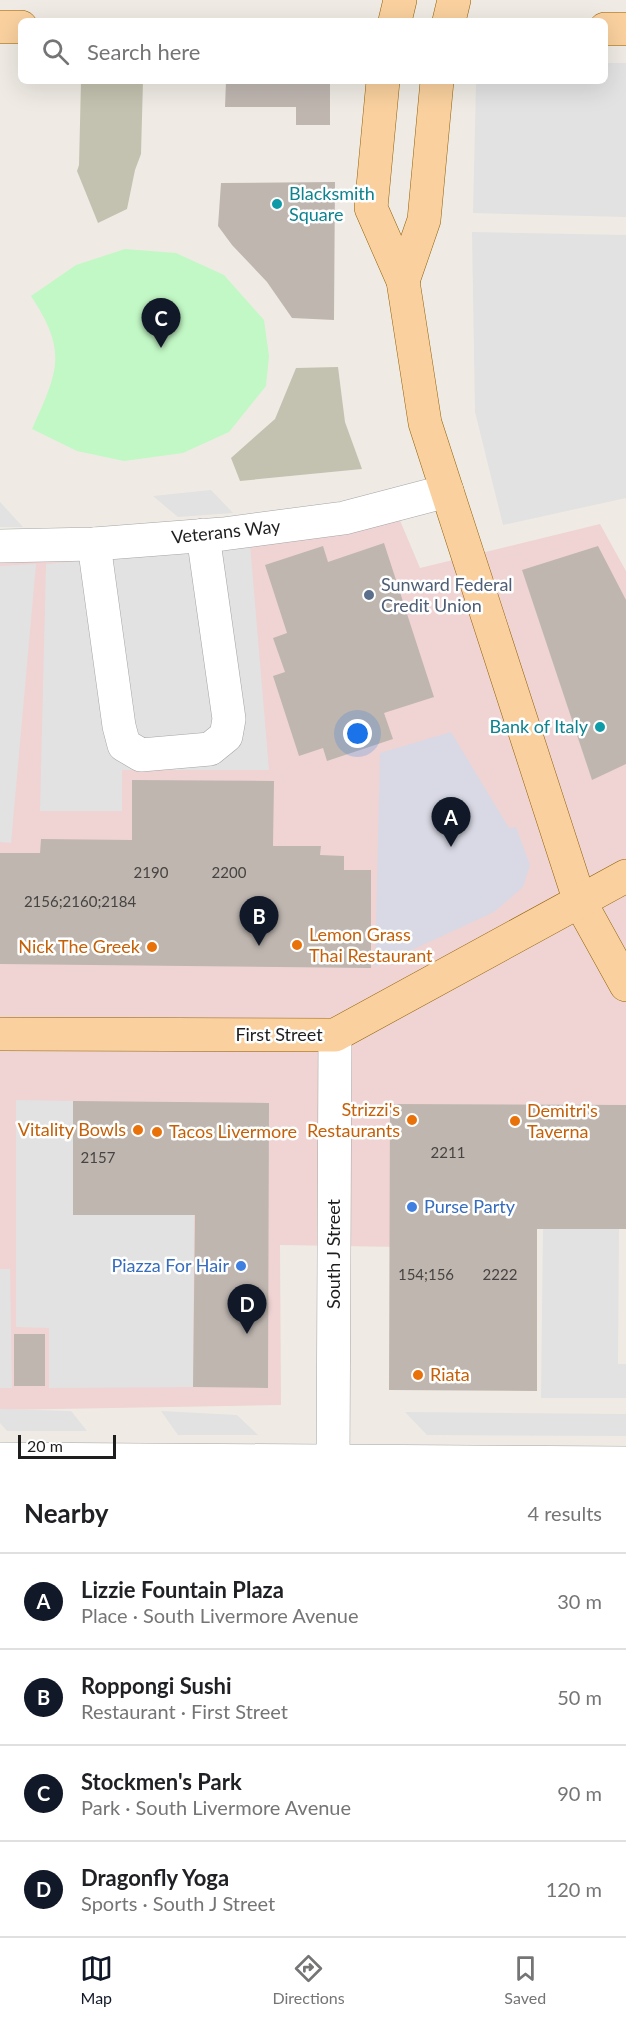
<!DOCTYPE html>
<meta charset="utf-8">
<style>
body{margin:0;font-family:Lato,sans-serif;background:#f2f2f2;color:#202124}
.scale{position:absolute;left:18px;bottom:15px;width:98px;box-sizing:border-box;padding-left:6px;border:3px solid #1e1e1e;border-top:0;font-size:16px;line-height:21px;white-space:nowrap;color:#1e1e1e;-webkit-text-stroke:4px #fff;paint-order:stroke}
.you{position:absolute;left:358px;top:734px;width:21px;height:21px;margin:-15px;border:4px solid #fff;border-radius:50%;background:#1a73e8;box-shadow:0 0 0 9px #1a73e833}
.badge{display:grid;place-items:center;width:39px;height:39px;border-radius:50%;background:#111827;color:#fff;font-size:20px;font-weight:700}
.pin{position:absolute;translate:-50% -50px;filter:drop-shadow(0 2px 3px #0008)}
.pin::after{content:'';position:absolute;top:32px;width:21px;height:18px;background:inherit;clip-path:polygon(0 0,100% 0,50% 100%)}
.list{margin:0;padding:0;list-style:none}
h2{display:flex;justify-content:space-between;align-items:center;height:78px;margin:0;padding:0 24px;font-size:26px}
h2 small{font-size:20px;font-weight:400;color:#757577}
.list li{display:grid;grid-template-columns:39px 1fr auto;gap:18px;align-items:center;box-sizing:border-box;height:96px;padding:0 24px;border-top:2px solid #e0e0e0}
.list b{display:block;font-size:22px;white-space:nowrap}
.list p{margin:0;font-size:20px;white-space:nowrap;color:#757577}
.list em{font-size:20px;font-style:normal;color:#757577}
.icon{flex:none;width:33px;height:33px;fill:none;stroke:currentColor;stroke-width:2;stroke-linecap:round;stroke-linejoin:round}
.map{position:relative;flex:none;width:626px;height:1474px;overflow:hidden}
.search{position:absolute;background:#fff;box-shadow:0 6px 24px #0002;left:18px;right:18px;top:18px;height:66px;display:flex;align-items:center;gap:15px;box-sizing:border-box;padding:0 21px;border-radius:9px;color:#757577;font-size:22px}
.sheet{height:462px;background:#fff}
nav{display:flex;justify-content:space-around;align-items:center;box-sizing:border-box;height:84px;border-top:2px solid #e0e0e0;background:#fff;font-size:16px;color:#757577}
nav a{display:grid;justify-items:center;gap:3px}
nav .on{color:#111827}
.map>svg:first-child{display:block}
.commercial{fill:#efd4d3}
.construction{fill:#c3c2b0}
.park{fill:#c2f8c5}
.parking{fill:#e2e2e2}
.plaza{fill:#d8d9e4}
.building{fill:#bfb6b0}
.lines{fill:none;stroke-linecap:round;stroke-linejoin:round}
.minor-casing{stroke:#a5a5a5;stroke-width:34}
.major-casing{stroke:#936004;stroke-width:34}
.minor{stroke:#fff;stroke-width:33}
.major{stroke:#f9d09e;stroke-width:33}
.culture-dot{fill:#0f9aa8;stroke:#fff;stroke-width:2}
.service-dot{fill:#5c6f8a;stroke:#fff;stroke-width:2}
.food-dot{fill:#e8710a;stroke:#fff;stroke-width:2}
.shop-dot{fill:#3f7fe0;stroke:#fff;stroke-width:2}
.labels{text-anchor:middle;stroke-width:5;stroke-linejoin:round;paint-order:stroke}
.number-label{font-size:15px;fill:#464442}
.culture-label{font-size:18px;fill:#0d838f;stroke:#fff;text-anchor:start}
.street-label{font-size:18px;fill:#1e1e1e;stroke:#fff}
.service-label{font-size:18px;fill:#4e5e75;stroke:#fff;text-anchor:start}
.food-label{font-size:18px;fill:#c56008;stroke:#fff;text-anchor:start}
.shop-label{font-size:18px;fill:#366cbe;stroke:#fff;text-anchor:start}
</style>
<div class="map">
<svg width="626" height="1474" viewBox="0 0 626 1474">
<rect width="100%" height="100%" fill="#efebe4"/>
<path class="commercial" d="M 399,518 L 420,568 L 600,524 L 626,571 L 626,1229 L 566,1205 L 461,1248 L 280,1245 L 281,1405 L 0,1410 L 0,554 Z"/>
<g class="construction">
<path d="M 81,81 L 143,81 L 141,154 L 135,170 L 127,209 L 98,223 L 77,171 L 79,165 Z"/>
<path d="M 338,367 L 345,422 L 362,469 L 240,481 L 231,458 L 275,419 L 296,368 Z"/>
</g>
<path class="park" d="M 125,249 L 176,253 L 224,275 L 264,320 L 269,356 L 266,386 L 229,432 L 183,453 L 124,461 L 77,451 L 32,429 C 58,371 68,352 31,296 L 76,265 Z"/>
<g class="parking">
<path d="M 605,63 L 626,63 L 626,217 L 473,213 L 476,85 L 478,81 L 605,81 Z"/>
<path d="M 472,232 L 626,235 L 626,498 L 503,525 L 475,412 Z"/>
<path d="M 211,490 L 233,513 L 178,517 L 153,496 Z"/>
<path d="M 0,502 L 23,527 L 0,527 Z"/>
<path d="M 250,544 L 269,770 L 122,770 L 122,811 L 40,811 L 46,564 Z"/>
<path d="M 36,564 L 11,843 L 0,842 L 0,566 Z"/>
<path d="M 16,1100 L 73,1101 L 194,1215 L 193,1387 L 49,1388 L 49,1328 L 16,1327 Z"/>
<path d="M 543,1229 L 619,1229 L 618,1364 L 626,1364 L 626,1398 L 541,1398 Z"/>
<path d="M 0,1269 L 10,1269 L 12,1388 L 0,1388 Z"/>
<path d="M 0,1409 L 71,1411 L 87,1431 L 7,1431 L 0,1423 Z"/>
<path d="M 161,1411 L 237,1415 L 258,1435 L 178,1435 Z"/>
<path d="M 405,1412 L 626,1414 L 626,1436 L 427,1435 Z"/>
</g>
<path class="plaza" d="M 451,732 L 509,828 L 516,827 L 530,865 L 523,887 L 494,912 L 375,967 L 380,753 Z"/>
<g class="building">
<path d="M 226,81 L 330,81 L 330,125 L 296,125 L 296,107 L 225,107 Z"/>
<path d="M 335,182 L 334,320 L 292,318 L 267,282 L 232,245 L 218,226 L 221,183 Z"/>
<path d="M 384,543 L 434,697 L 384,713 L 393,739 L 327,761 L 323,748 L 299,756 L 273,676 L 285,672 L 273,638 L 287,633 L 265,565 L 323,546 L 328,562 Z"/>
<path d="M 598,546 L 626,600 L 626,764 L 592,780 L 522,570 Z"/>
<path d="M 132,780 L 274,781 L 273,846 L 321,846 L 320,855 L 344,856 L 344,870 L 371,870 L 371,968 L 0,964 L 0,853 L 40,853 L 41,839 L 132,840 Z"/>
<path d="M 73,1101 L 269,1103 L 268,1388 L 193,1387 L 195,1215 L 73,1215 Z"/>
<path d="M 390,1104 L 626,1105 L 626,1229 L 537,1229 L 537,1391 L 389,1390 Z"/>
<rect x="14" y="1334" width="31" height="52"/>
</g>
<g class="lines">
<g class="minor-casing">
<g id="minor">
<path d="M 94,544 L 119,726 L 124,745 L 141,755 L 210,749 L 226,736 L 229,719 L 203,535"/>
<path d="M 0,546 L 94,544 L 223,534 L 344,518 L 447,491"/>
<path d="M 0,1459 L 626,1463"/>
<path d="M 333,1474 L 335,1035"/>
</g>
</g>
<g class="major-casing">
<g id="major">
<path d="M 395,21 L 400,0"/>
<path d="M 449,21 L 454,0"/>
<path d="M 0,27 L 21,27"/>
<path d="M 605,29 L 626,29"/>
<path d="M 383,81 L 371,208 L 403,281 L 425,423 L 580,902 L 626,985"/>
<path d="M 403,281 L 424,220 L 437,81"/>
<path d="M 0,1034 L 335,1035 L 626,876"/>
</g>
</g>
<use href="#minor" class="minor"/>
<use href="#major" class="major"/>
</g>
<g class="culture-dot">
<circle cx="277" cy="204" r="6"/>
<circle cx="600" cy="727" r="6"/>
</g>
<circle class="service-dot" cx="369" cy="595" r="6"/>
<g class="food-dot">
<circle cx="297" cy="945" r="6"/>
<circle cx="152" cy="947" r="6"/>
<circle cx="412" cy="1120" r="6"/>
<circle cx="515" cy="1121" r="6"/>
<circle cx="138" cy="1130" r="6"/>
<circle cx="157" cy="1132" r="6"/>
<circle cx="418" cy="1375" r="6"/>
</g>
<g class="shop-dot">
<circle cx="412" cy="1207" r="6"/>
<circle cx="241" cy="1266" r="6"/>
</g>
<g class="labels">
<g class="number-label">
<text x="151" y="878">2190</text>
<text x="229" y="878">2200</text>
<text x="80" y="907">2156;2160;2184</text>
<text x="448" y="1158">2211</text>
<text x="98" y="1163">2157</text>
<text x="426" y="1280">154;156</text>
<text x="500" y="1280">2222</text>
</g>
<g class="culture-label">
<text x="289" y="200">Blacksmith<tspan x="289" dy="21">Square</tspan></text>
<text x="588" y="733" text-anchor="end">Bank of Italy</text>
</g>
<g class="street-label">
<text transform="translate(226 532) rotate(-6)" y="6">Veterans Way</text>
<text x="279" y="1041">First Street</text>
<text transform="translate(334 1254) rotate(-90)" y="6">South J Street</text>
</g>
<g class="service-label">
<text x="381" y="591">Sunward Federal<tspan x="381" dy="21">Credit Union</tspan></text>
</g>
<g class="food-label">
<text x="309" y="941">Lemon Grass<tspan x="309" dy="21">Thai Restaurant</tspan></text>
<text x="140" y="953" text-anchor="end">Nick The Greek</text>
<text x="400" y="1116" text-anchor="end">Strizzi's<tspan x="400" dy="21">Restaurants</tspan></text>
<text x="527" y="1117">Demitri's<tspan x="527" dy="21">Taverna</tspan></text>
<text x="126" y="1136" text-anchor="end">Vitality Bowls</text>
<text x="169" y="1138">Tacos Livermore</text>
<text x="430" y="1381">Riata</text>
</g>
<g class="shop-label">
<text x="424" y="1213">Purse Party</text>
<text x="229" y="1272" text-anchor="end">Piazza For Hair</text>
</g>
</g>
</svg>
<div class="scale">20 m</div>
<div class="you"></div>
<div class="pin badge" style="left:451px;top:847px">A</div>
<div class="pin badge" style="left:259px;top:946px">B</div>
<div class="pin badge" style="left:161px;top:348px">C</div>
<div class="pin badge" style="left:247px;top:1334px">D</div>
<div class="search"><svg class="icon" aria-label="search" viewBox="0 0 24 24"><circle cx="10" cy="10" r="6"/><path d="M15 15l6 6"/></svg>Search here</div>
</div>
<section class="sheet">
<h2>Nearby<small>4 results</small></h2>
<ul class="list">
<li><span class="badge">A</span><div><b>Lizzie Fountain Plaza</b><p>Place · South Livermore Avenue</p></div><em>30 m</em></li>
<li><span class="badge">B</span><div><b>Roppongi Sushi</b><p>Restaurant · First Street</p></div><em>50 m</em></li>
<li><span class="badge">C</span><div><b>Stockmen's Park</b><p>Park · South Livermore Avenue</p></div><em>90 m</em></li>
<li><span class="badge">D</span><div><b>Dragonfly Yoga</b><p>Sports · South J Street</p></div><em>120 m</em></li>
</ul>
</section>
<nav>
<a class="on"><svg class="icon" aria-label="map" viewBox="0 0 24 24"><path d="M3 6l6-2 6 2 6-2v14l-6 2-6-2-6 2zM9 4v14M15 6v14"/></svg>Map</a>
<a><svg class="icon" aria-label="directions" viewBox="0 0 24 24"><path d="M12 3l9 9-9 9-9-9zM9 14v-3h6M13 9l2 2-2 2"/></svg>Directions</a>
<a><svg class="icon" aria-label="saved" viewBox="0 0 24 24"><path d="M7 4h10v16l-5-4-5 4z"/></svg>Saved</a>
</nav>
